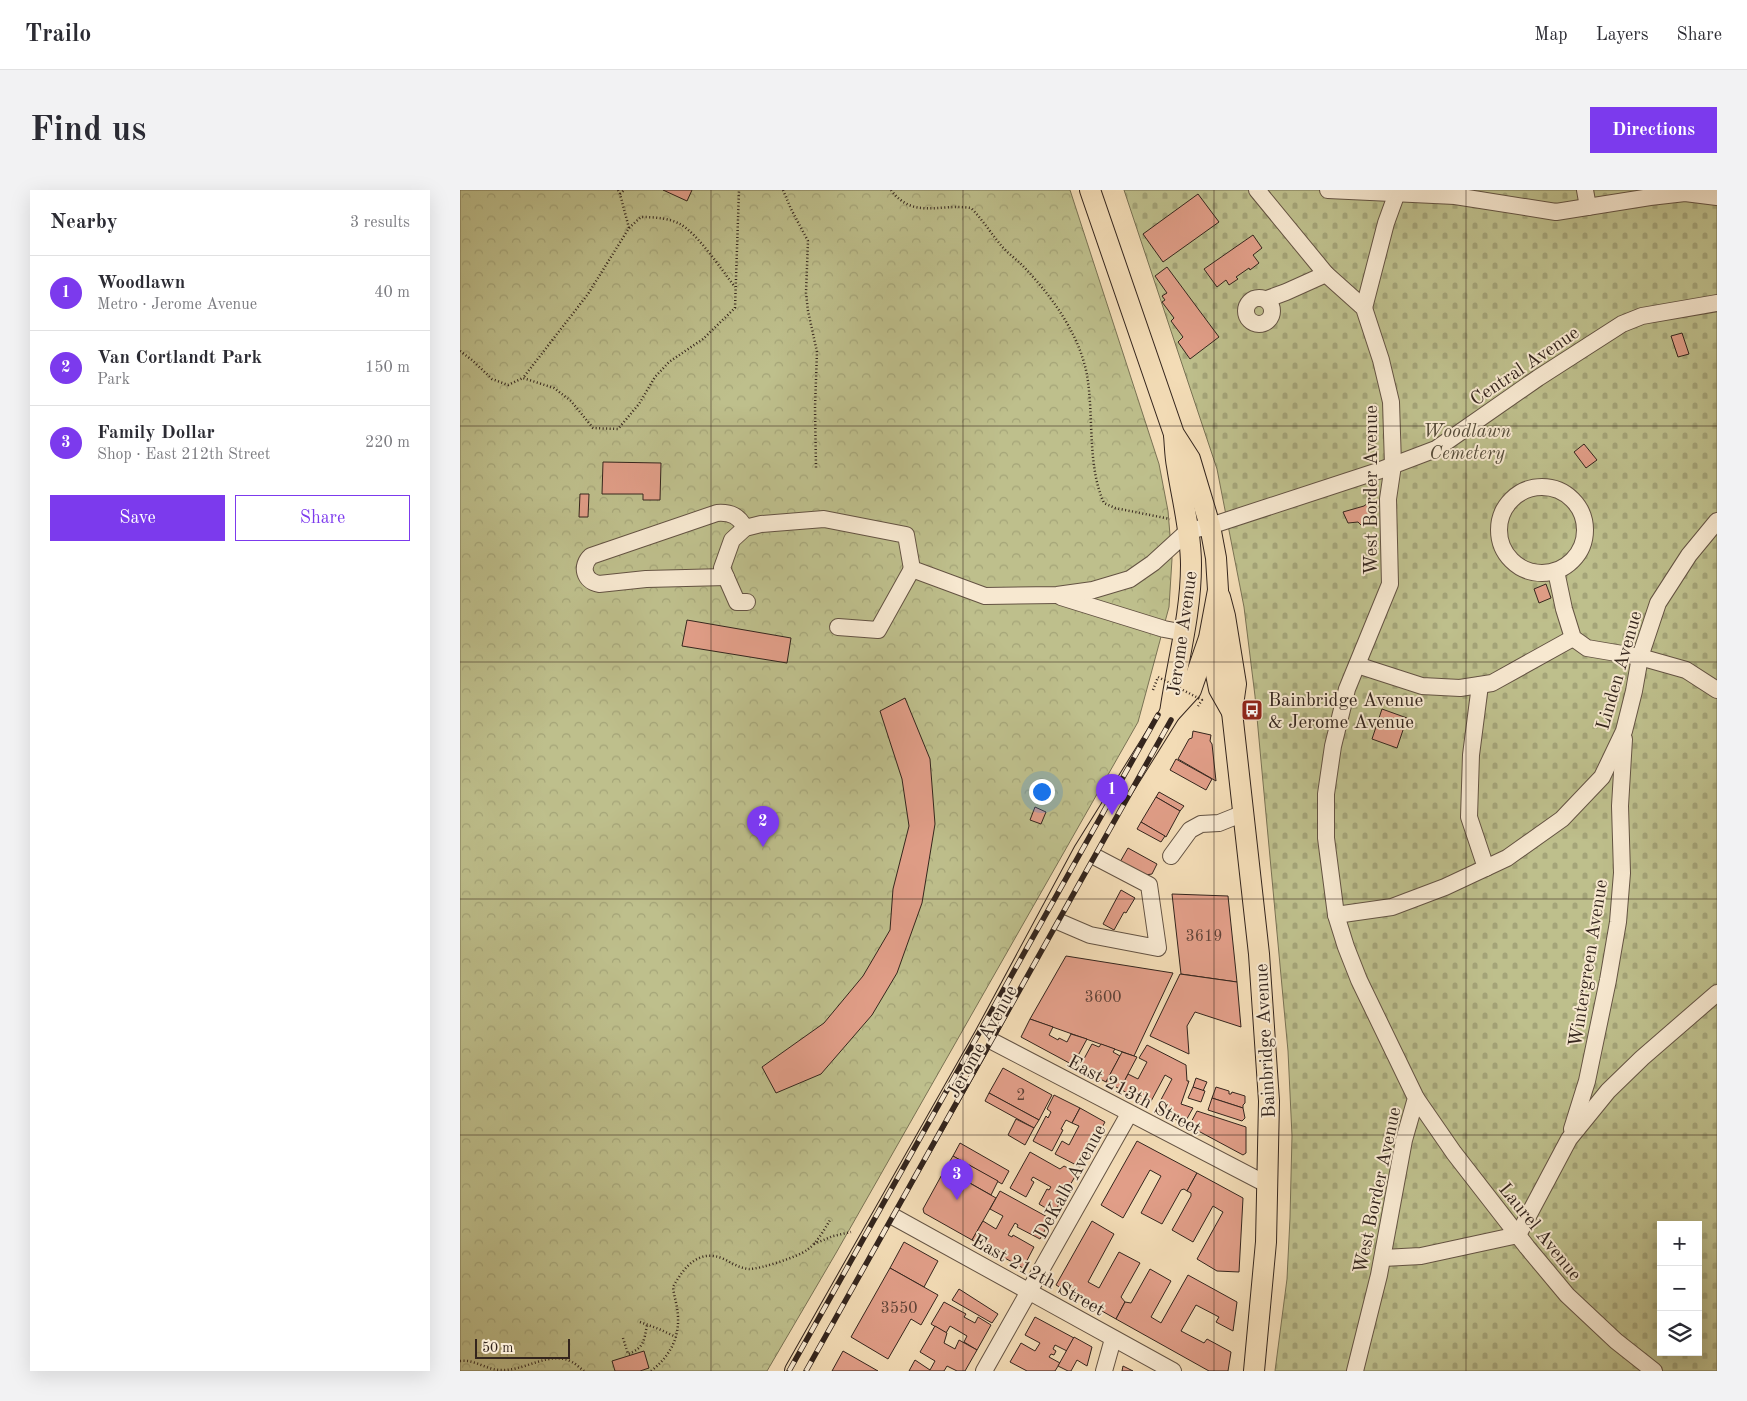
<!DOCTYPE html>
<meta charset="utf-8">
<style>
body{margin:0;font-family:"Old Standard TT",serif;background:#f2f2f3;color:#2b2b33}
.controls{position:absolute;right:15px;bottom:15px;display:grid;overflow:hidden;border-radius:0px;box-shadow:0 5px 20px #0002}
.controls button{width:45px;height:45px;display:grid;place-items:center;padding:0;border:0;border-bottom:1px solid #e1e1e2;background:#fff;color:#2b2b33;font:25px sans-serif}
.scale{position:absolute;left:15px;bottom:12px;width:95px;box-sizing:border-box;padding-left:5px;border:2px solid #34251d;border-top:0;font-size:14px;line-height:18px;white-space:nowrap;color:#34251d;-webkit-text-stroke:4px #f7e8d0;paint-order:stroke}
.you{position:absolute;left:581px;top:601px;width:18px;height:18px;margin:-12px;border:4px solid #fff;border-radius:50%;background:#1a73e8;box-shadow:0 0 0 8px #1a73e833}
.badge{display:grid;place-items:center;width:32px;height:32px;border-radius:50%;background:#7c3aed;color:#fff;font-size:16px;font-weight:700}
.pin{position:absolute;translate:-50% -41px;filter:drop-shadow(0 1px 2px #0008)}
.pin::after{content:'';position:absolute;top:26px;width:18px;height:15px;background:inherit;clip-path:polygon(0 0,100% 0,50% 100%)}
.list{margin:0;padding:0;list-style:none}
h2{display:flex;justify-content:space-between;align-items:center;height:65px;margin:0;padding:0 20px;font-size:21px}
h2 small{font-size:16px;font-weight:400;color:#7c7c81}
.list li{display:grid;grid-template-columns:32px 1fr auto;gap:15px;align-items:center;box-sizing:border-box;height:75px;padding:0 20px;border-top:1px solid #e1e1e2}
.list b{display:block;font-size:19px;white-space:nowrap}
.list p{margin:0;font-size:16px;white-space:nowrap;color:#7c7c81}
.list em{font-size:16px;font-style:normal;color:#7c7c81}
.actions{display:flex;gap:10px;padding:15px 20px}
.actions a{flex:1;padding:11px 0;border:1px solid #7c3aed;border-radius:0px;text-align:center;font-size:18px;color:#7c3aed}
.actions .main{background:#7c3aed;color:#fff}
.icon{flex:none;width:28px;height:28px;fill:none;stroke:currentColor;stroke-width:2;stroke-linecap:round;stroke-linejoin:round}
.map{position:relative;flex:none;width:1257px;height:1181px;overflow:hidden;border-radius:0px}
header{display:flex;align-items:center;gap:30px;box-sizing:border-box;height:70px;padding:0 25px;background:#fff;border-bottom:1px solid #e1e1e2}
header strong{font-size:24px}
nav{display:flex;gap:28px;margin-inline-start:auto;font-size:18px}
.intro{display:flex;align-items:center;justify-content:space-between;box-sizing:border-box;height:120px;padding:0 30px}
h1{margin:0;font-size:35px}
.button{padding:12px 22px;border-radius:0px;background:#7c3aed;color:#fff;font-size:18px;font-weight:700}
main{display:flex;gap:30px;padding:0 30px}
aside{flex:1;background:#fff;border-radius:0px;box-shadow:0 5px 20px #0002}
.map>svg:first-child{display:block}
.cemetery{fill:url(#cemetery-stones);stroke:#797254;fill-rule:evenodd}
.park{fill:url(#park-crowns);stroke:#797254}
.building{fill:#e19e88;stroke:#34251d}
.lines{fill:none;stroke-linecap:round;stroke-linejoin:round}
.minor-casing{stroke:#645343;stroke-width:18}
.major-casing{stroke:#34251d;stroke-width:22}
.path{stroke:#34251d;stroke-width:2.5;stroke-dasharray:1 2.5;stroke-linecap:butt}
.minor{stroke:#f7e8d0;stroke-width:16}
.major{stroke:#f3dcb6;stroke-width:20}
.rail-casing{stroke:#34251d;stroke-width:5.5}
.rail{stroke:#f7e8d0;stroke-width:4;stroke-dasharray:11;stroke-linecap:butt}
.path-bridge{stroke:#34251d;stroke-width:2.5;stroke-dasharray:1 2.5;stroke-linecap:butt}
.grid{fill:none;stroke:#34251d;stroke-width:1;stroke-opacity:0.55}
.labels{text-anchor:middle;stroke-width:4;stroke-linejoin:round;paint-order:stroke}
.number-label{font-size:16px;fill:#5f4338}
.street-label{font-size:19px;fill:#34251d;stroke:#f7e8d0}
.park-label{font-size:19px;font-style:italic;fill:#564c39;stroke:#f7e8d0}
.poi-label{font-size:19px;fill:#34251d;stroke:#f7e8d0;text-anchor:start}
</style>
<header>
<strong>Trailo</strong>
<nav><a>Map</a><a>Layers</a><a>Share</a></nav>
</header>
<div class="intro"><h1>Find us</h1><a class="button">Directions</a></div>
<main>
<aside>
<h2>Nearby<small>3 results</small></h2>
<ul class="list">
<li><span class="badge">1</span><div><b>Woodlawn</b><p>Metro · Jerome Avenue</p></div><em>40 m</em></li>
<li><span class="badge">2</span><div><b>Van Cortlandt Park</b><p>Park</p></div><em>150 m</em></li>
<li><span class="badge">3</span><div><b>Family Dollar</b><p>Shop · East 212th Street</p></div><em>220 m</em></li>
</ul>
<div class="actions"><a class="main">Save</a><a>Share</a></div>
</aside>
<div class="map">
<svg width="1257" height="1181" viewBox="0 0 1257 1181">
<defs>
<pattern id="cemetery-stones" width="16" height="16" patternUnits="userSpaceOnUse" patternTransform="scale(1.25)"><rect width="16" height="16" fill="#bebf8c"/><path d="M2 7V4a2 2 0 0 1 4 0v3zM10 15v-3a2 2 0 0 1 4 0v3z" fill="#a4a478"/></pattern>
<pattern id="park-crowns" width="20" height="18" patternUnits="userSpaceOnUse" patternTransform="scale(1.25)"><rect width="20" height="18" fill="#bebf8c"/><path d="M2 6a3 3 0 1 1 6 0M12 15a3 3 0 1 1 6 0" fill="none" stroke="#a4a478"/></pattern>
</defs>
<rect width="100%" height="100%" fill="#f3dcb6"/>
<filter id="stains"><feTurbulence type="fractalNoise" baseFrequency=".004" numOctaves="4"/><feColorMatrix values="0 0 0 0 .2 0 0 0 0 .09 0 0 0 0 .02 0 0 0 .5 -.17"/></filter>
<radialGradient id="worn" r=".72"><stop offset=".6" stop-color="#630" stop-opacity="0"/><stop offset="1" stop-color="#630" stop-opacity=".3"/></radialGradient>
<path class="cemetery" d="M 664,0 L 1257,0 L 1257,1181 L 815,1181 L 827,1089 L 830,1028 L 832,946 L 828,861 L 795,506 L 784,417 L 757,279 ZM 1201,1035 L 1238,1035 L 1238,1162 L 1201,1162 Z"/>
<path class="park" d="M 0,0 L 610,0 L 699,274 L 708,321 L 712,369 L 709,417 L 678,532 L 376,1063 L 307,1181 L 0,1181 Z"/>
<g class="building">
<path d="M 203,0 L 232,0 L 227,11 Z"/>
<path d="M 738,4 L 759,32 L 703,72 L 683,44 Z"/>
<path d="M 793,45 L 802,58 L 793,65 L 799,73 L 790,80 L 789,78 L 776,87 L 778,89 L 769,95 L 766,90 L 757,97 L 744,79 Z"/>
<path d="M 707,77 L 759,147 L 730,169 L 718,152 L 723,147 L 711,131 L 714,128 L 702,112 L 705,110 L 702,106 L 707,103 L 695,86 Z"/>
<path d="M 1222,143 L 1229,164 L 1218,167 L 1211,146 Z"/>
<path d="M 1124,254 L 1137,270 L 1126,278 L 1114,262 Z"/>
<path d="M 143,272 L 201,273 L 200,310 L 183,310 L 183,304 L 142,304 Z"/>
<path d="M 120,304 L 129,304 L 128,327 L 119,327 Z"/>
<path d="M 908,313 L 911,317 L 909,319 L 912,328 L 908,329 L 909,333 L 901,335 L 898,332 L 888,333 L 883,322 L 904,316 Z"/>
<path d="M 1086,394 L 1091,408 L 1079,413 L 1074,399 Z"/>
<path d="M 227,430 L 331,448 L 327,473 L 222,456 Z"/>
<path d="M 445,508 L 470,569 L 475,634 L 462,713 L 437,783 L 412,825 L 361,884 L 316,903 L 302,877 L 364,833 L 403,786 L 430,740 L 433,699 L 449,636 L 442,589 L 420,521 Z"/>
<path d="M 922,519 L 947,528 L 937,558 L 912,549 Z"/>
<path d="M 733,541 L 751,545 L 750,551 L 752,554 L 756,591 L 718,569 L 729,549 L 732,548 Z"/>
<path d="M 716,569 L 752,589 L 746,600 L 710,580 Z"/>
<path d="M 699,602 L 724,616 L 720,621 L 696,607 Z"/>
<path d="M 696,607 L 720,621 L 706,647 L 681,632 Z"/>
<path d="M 575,617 L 586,622 L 581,634 L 570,630 Z"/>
<path d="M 681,632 L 705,646 L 701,652 L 677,639 Z"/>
<path d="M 668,658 L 697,674 L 692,684 L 678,686 L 660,672 Z"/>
<path d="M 661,700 L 675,708 L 666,723 L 664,722 L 654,740 L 643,734 Z"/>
<path d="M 712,704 L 768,706 L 777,792 L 721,784 Z"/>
<path d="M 606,766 L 713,783 L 674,866 L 570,829 Z"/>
<path d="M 720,784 L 777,792 L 781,837 L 735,822 L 727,836 L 729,864 L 690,846 Z"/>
<path d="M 570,829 L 593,837 L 589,845 L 598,850 L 599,848 L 607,852 L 611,844 L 627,849 L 613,875 L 561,847 Z"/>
<path d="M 632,854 L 639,857 L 641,854 L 655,859 L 653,862 L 660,866 L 646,892 L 619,878 Z"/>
<path d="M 687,855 L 726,875 L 727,891 L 729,891 L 721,914 L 733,918 L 724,934 L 696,919 L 712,889 L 705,885 L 689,915 L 660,899 L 668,884 L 678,889 L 687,872 L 679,868 Z"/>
<path d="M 662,862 L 677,867 L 660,899 L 646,892 Z"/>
<path d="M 543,878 L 592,905 L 579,930 L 529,903 Z"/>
<path d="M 736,888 L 747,892 L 743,901 L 733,897 Z"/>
<path d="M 733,897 L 745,901 L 741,912 L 728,908 Z"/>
<path d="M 756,897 L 769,901 L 769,904 L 771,904 L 772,902 L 785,906 L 785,913 L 783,915 L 783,918 L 752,908 Z"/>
<path d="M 529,903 L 579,930 L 574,938 L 525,911 Z"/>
<path d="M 594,905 L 620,918 L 612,933 L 606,930 L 601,939 L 603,940 L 592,961 L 573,951 L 586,926 L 588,928 L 591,922 L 587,919 Z"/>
<path d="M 752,908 L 783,918 L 785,928 L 782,931 L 748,920 Z"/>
<path d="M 620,918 L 645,932 L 620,977 L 595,964 L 602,951 L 609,955 L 619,936 L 612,933 Z"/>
<path d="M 737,921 L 786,937 L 786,963 L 783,965 L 729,936 Z"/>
<path d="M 556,929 L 574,938 L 565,955 L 548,945 Z"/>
<path d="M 677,951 L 737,983 L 727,1001 L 724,999 L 721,1000 L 702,1034 L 681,1023 L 701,986 L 690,980 L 663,1028 L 641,1015 Z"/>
<path d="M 500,953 L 549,981 L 542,994 L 493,966 Z"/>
<path d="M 570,962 L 600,979 L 604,976 L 617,983 L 594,1023 L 579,1014 L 587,999 L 589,1000 L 591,997 L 573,987 L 571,990 L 574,992 L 566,1007 L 550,998 Z"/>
<path d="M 493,966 L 538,991 L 531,1005 L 485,979 Z"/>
<path d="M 485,979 L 536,1008 L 512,1050 L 464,1023 L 463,1019 Z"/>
<path d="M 737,983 L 783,1008 L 779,1082 L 757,1081 L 737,1069 L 763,1022 L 753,1016 L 733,1052 L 712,1040 L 731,1006 L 731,1003 L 727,1001 Z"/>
<path d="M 540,1001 L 591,1029 L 580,1049 L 557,1037 L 558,1035 L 555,1033 L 548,1045 L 552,1047 L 553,1045 L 574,1057 L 563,1078 L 512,1050 L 523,1031 L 536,1039 L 543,1026 L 530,1019 Z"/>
<path d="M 632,1031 L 654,1044 L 628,1092 L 639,1098 L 659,1062 L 680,1073 L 661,1107 L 665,1112 L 656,1129 L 596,1095 Z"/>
<path d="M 444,1052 L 478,1071 L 464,1097 L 430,1078 Z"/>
<path d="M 430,1078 L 478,1105 L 461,1135 L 451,1129 L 428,1169 L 391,1147 Z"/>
<path d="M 690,1079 L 711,1091 L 691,1127 L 701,1133 L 728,1085 L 777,1112 L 773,1141 L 756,1132 L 759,1127 L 736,1115 L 721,1141 L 744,1153 L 747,1149 L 771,1162 L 768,1181 L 749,1181 L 656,1129 L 665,1112 L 671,1113 Z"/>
<path d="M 499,1099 L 538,1124 L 532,1133 L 492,1110 Z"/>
<path d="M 484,1112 L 506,1124 L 504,1127 L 515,1133 L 518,1127 L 531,1135 L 517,1160 L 504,1152 L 507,1146 L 490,1136 L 486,1143 L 471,1134 Z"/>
<path d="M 575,1127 L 614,1148 L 607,1161 L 595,1155 L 593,1159 L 596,1161 L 594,1165 L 591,1164 L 589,1167 L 600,1173 L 595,1181 L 567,1181 L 550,1172 L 561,1153 L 575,1161 L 580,1153 L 565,1145 Z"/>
<path d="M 475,1136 L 487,1143 L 484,1153 L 495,1159 L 499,1150 L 517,1160 L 505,1181 L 497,1181 L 487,1176 L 484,1181 L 449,1181 L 455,1170 L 470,1180 L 475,1171 L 460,1162 Z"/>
<path d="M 614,1147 L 632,1157 L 627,1176 L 617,1170 L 611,1181 L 608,1181 L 598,1176 Z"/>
<path d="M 184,1161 L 189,1178 L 180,1181 L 155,1181 L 152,1171 Z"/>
<path d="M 383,1161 L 418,1181 L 372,1181 Z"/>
<path d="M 663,1176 L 673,1181 L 662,1181 Z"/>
</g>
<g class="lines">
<g class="minor-casing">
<g id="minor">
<path d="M 797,0 L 866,84 L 904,118 L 921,170 L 931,212 L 933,275 L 928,309 L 930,394 L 887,499 L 873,556 L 866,604 L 866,648 L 876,725 L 886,757 L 899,790 L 956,908 L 944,950 L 919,1085 L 895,1181"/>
<path d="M 868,0 L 995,6 L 1096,22 L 1190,7 L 1225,3 L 1257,7"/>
<path d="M 1125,0 L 1128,17"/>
<circle cx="799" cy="121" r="13"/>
<path d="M 807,109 L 826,102 L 866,84"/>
<path d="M 904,118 L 926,33 L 938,0"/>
<circle cx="1082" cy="340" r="43"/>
<path d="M 1096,381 L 1104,419 L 1113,448 L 1127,458 L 1180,467 L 1226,480 L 1257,500"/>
<path d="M 266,387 L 186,389 L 139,394 C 124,391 120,376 131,366 L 257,323 C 271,322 279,326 285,338"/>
<path d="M 601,407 L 704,439 L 725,443"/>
<path d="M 287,412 L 277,412 L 262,378 L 272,350 L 285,338 L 301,334 L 364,329 L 446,345 L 452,379 L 525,406 L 597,405 L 633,400 L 670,389 L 693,373 L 728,341 L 750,336 L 918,281 L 976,259 L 1078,188 L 1162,134 L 1182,126 L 1257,113"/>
<path d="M 378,437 L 418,440 L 452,379"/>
<path d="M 897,475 L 962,496 L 1000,498 L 1032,493 L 1113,448"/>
<path d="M 1020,495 L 1011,565 L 1009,627 L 1026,678"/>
<path d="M 711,666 L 730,640 L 741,634 L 759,633 L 784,623"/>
<path d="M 876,725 L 932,717 L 985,697 L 1047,668 L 1102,629 L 1142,587 L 1164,541 L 1174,501 L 1180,467 L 1198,413 L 1229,365 L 1257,331"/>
<path d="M 588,727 L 630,745 L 698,758 L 689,695 L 624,661"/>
<path d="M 524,847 L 808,995"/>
<path d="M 956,908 L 994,963 L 1067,1057 L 1107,1105 L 1156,1151 L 1194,1181"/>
<path d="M 1112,939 L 1127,891 L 1148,790 L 1158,732 L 1162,683 L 1160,616 L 1164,549"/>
<path d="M 425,1022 L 713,1181"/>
<path d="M 923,1068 L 961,1066 L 1058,1045 L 1109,949 L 1148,901 L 1182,868 L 1257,803"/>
<path d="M 524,1181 L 669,924"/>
<path d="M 644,1181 L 653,1149"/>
</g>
</g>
<g class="major-casing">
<g id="major">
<path d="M 760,407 L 765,426 L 776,494 L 772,522 L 799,764 L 809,911 L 806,1052 L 794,1181"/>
<path d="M 749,449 L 759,499 L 772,522"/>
<path d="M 710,523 C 717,473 731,425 731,375 C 731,342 722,309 717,276 C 715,266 715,256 714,245"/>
<path d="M 335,1181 L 524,847 L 624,661 L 710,523 L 731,500 L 749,448 L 758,400 L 756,368 L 750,336 L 730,269 L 714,244 L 630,0"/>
</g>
</g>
<g class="path">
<path d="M 158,0 L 160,4 L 169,38 L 128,104 L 63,188 L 94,198 L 111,211 L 133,238 L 158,239 L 179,214 L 195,187 L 209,172 L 243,149 L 275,118 L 279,0"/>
<path d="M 323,0 L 331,19 L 348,51 L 346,103 L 348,121 L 357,162 L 355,217 L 356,278"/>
<path d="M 431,0 C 453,30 481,13 511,18 C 522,29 530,42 540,54 C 546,62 555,68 562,75 C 591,105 619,143 627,185 C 634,226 627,276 644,313 L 655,318 L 710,329"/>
<path d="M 160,4 L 164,0"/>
<path d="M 169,38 L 181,27 C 194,27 209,28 220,34 C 238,44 261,79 275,97"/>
<path d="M 0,161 L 12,170 L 32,189 L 48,195 L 63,188"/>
<path d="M 354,1054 L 373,1046 L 391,1042"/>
<path d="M 180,1132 L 199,1139 L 216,1147"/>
<path d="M 163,1148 L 168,1164 C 184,1158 184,1151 187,1135"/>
<path d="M 0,1171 C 15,1169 26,1180 41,1180 C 66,1181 90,1160 112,1172 C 116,1174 120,1178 124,1181"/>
<path d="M 191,1181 C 208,1168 219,1150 218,1128 C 218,1117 214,1107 213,1097 C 224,1077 239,1058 264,1069 C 272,1073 279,1078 289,1079 C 301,1079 337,1067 347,1060 C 357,1053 364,1040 370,1030"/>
</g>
<use href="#minor" class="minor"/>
<use href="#major" class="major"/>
<g class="rail-casing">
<g id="rail">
<path d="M 329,1181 L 698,525"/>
<path d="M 346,1181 L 711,530"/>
</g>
</g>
<use href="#rail" class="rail"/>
<path class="path-bridge" d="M 693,500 L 698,487 L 742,510 L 738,516"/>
</g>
<path class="grid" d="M 251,0 L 251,1181M 503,0 L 503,1181M 754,0 L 754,1181M 1006,0 L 1006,1181M 0,236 L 1257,236M 0,472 L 1257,472M 0,709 L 1257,709M 0,945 L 1257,945"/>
<defs>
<g id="bus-square" transform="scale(1.125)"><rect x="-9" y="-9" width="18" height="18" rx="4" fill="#8f2418" stroke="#f7e8d0"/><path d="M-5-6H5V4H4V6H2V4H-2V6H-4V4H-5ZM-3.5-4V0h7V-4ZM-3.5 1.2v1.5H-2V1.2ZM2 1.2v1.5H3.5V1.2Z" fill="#fff"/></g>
</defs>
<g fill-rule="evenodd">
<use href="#bus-square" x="792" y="520"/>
</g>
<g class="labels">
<g class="number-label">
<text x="744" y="751">3619</text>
<text x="643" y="812">3600</text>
<text x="561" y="910">2</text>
<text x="439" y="1123">3550</text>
</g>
<g class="street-label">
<text transform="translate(1064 175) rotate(-34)" y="7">Central Avenue</text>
<text transform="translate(910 300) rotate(-90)" y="7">West Border Avenue</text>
<text transform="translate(721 443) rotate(-82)" y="7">Jerome Avenue</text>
<text transform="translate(1158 480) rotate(-74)" y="7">Linden Avenue</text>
<text transform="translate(1127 773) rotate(-81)" y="7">Wintergreen Avenue</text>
<text transform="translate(521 851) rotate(-61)" y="7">Jerome Avenue</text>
<text transform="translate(804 851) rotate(-93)" y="7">Bainbridge Avenue</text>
<text transform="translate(675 904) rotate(28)" y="7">East 213th Street</text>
<text transform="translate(609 991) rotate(-61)" y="7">DeKalb Avenue</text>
<text transform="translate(916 1000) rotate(-78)" y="7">West Border Avenue</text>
<text transform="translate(1081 1041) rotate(51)" y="7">Laurel Avenue</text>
<text transform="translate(579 1084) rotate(29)" y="7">East 212th Street</text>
</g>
<g class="park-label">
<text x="1007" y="247">Woodlawn<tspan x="1007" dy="22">Cemetery</tspan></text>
</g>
<g class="poi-label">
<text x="808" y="516">Bainbridge Avenue<tspan x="808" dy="22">&amp; Jerome Avenue</tspan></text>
</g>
</g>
<rect width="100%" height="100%" filter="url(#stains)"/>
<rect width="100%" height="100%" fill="url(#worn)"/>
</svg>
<div class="controls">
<button>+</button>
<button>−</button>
<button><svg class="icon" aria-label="layers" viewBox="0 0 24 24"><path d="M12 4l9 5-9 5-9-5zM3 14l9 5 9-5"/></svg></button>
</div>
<div class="scale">50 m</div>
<div class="you"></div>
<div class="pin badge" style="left:652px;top:625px">1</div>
<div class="pin badge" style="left:303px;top:657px">2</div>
<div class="pin badge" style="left:497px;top:1010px">3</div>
</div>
</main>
